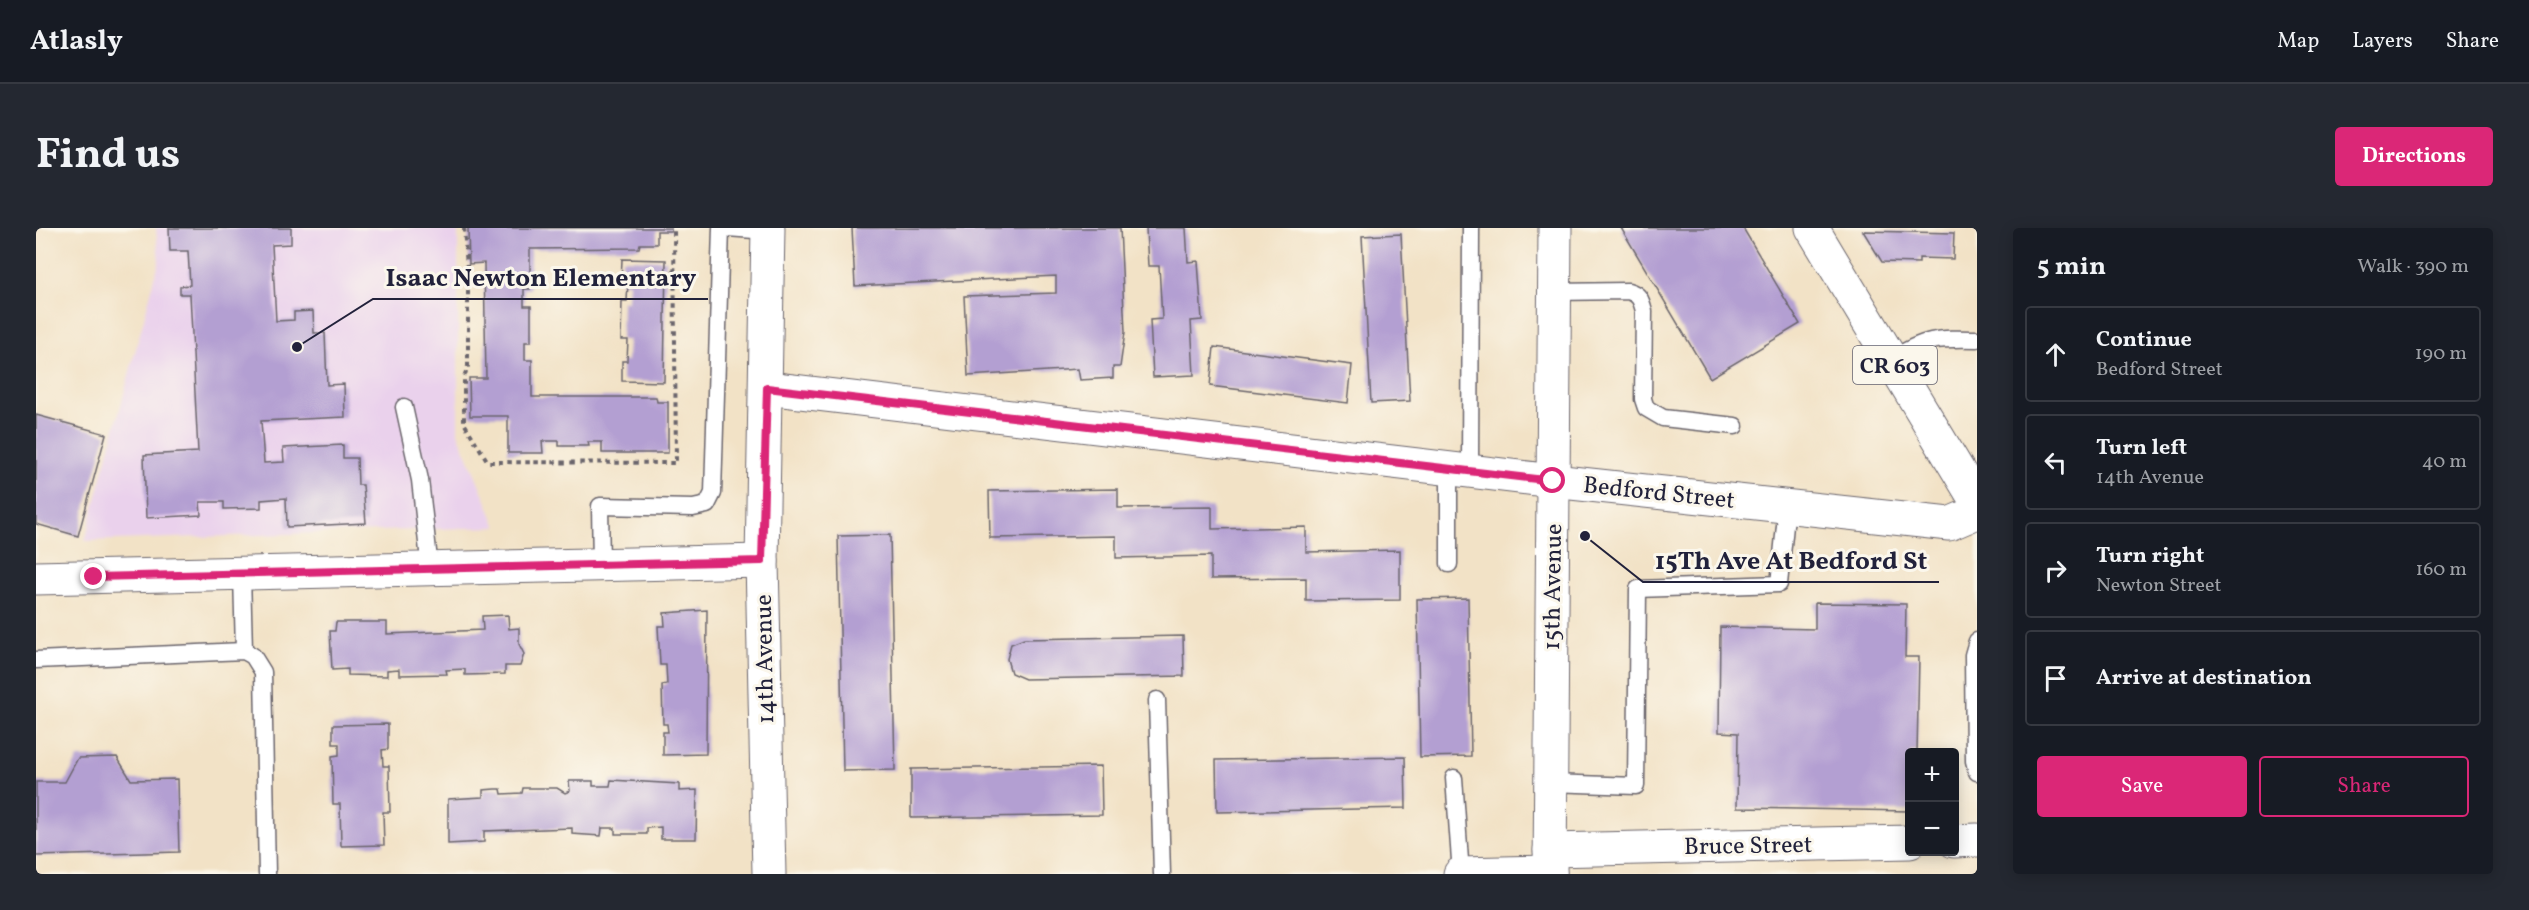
<!DOCTYPE html>
<meta charset="utf-8">
<style>
body{margin:0;font-family:Vollkorn,serif;background:#242831;color:#f1f3f6}
.controls{position:absolute;right:18px;bottom:18px;display:grid;overflow:hidden;border-radius:6px;box-shadow:0 3px 15px #0003}
.controls button{width:54px;height:54px;display:grid;place-items:center;padding:0;border:0;border-bottom:2px solid #363941;background:#171b24;color:#f1f3f6;font:30px sans-serif}
.stop{position:absolute;width:18px;height:18px;margin:-14px;border:4px solid #db2777;border-radius:50%;background:#fff}
.stop.end{background:#db2777;border-color:#fff;box-shadow:0 2px 6px #0008}
.list{margin:0;padding:0;list-style:none}
h2{display:flex;justify-content:space-between;align-items:center;height:78px;margin:0;padding:0 24px;font-size:26px}
h2 small{font-size:20px;font-weight:400;color:#9ea1a6}
.list li{display:grid;grid-template-columns:39px 1fr auto;gap:18px;align-items:center;box-sizing:border-box;height:96px;margin:0 12px 12px;padding:0 12px;border:2px solid #363941;border-radius:6px}
.list b{display:block;font-size:22px;white-space:nowrap}
.list p{margin:0;font-size:20px;white-space:nowrap;color:#9ea1a6}
.list em{font-size:20px;font-style:normal;color:#9ea1a6}
.actions{display:flex;gap:12px;padding:18px 24px}
.actions a{flex:1;padding:14px 0;border:2px solid #db2777;border-radius:6px;text-align:center;font-size:21px;color:#db2777}
.actions .main{background:#db2777;color:#fff}
.icon{flex:none;width:33px;height:33px;fill:none;stroke:currentColor;stroke-width:2;stroke-linecap:round;stroke-linejoin:round}
.map{position:relative;flex:none;width:1941px;height:646px;overflow:hidden;border-radius:6px}
header{display:flex;align-items:center;gap:36px;box-sizing:border-box;height:84px;padding:0 30px;background:#171b24;border-bottom:2px solid #363941}
header strong{font-size:28px}
nav{display:flex;gap:33px;margin-inline-start:auto;font-size:21px}
.intro{display:flex;align-items:center;justify-content:space-between;box-sizing:border-box;height:144px;padding:0 36px}
h1{margin:0;font-size:42px}
.button{padding:15px 27px;border-radius:6px;background:#db2777;color:#fff;font-size:21px;font-weight:700}
main{display:flex;gap:36px;padding:0 36px}
aside{flex:1;background:#171b24;border-radius:6px;box-shadow:0 3px 15px #0003}
.map>svg:first-child{display:block}
.built{fill:#ead1ec}
.building{fill:#b39fd2}
.lines{fill:none;stroke-linecap:round;stroke-linejoin:round}
.service-casing{stroke:#6b656c;stroke-width:19}
.minor-casing{stroke:#6b656c;stroke-width:35}
.primary-casing{stroke:#6b656c;stroke-width:35}
.path{stroke:#6b656c;stroke-width:4;stroke-dasharray:4.5 4.5;stroke-linecap:butt}
.service{stroke:#fff;stroke-width:16}
.minor{stroke:#fff;stroke-width:33}
.primary{stroke:#fff;stroke-width:33}
.route{stroke:#db2777;stroke-width:8}
.labels{text-anchor:middle;stroke-width:6;stroke-linejoin:round;paint-order:stroke}
.shield{fill:#fbf7ec;stroke:#636270;stroke-width:1.5}
.shield-label{font-size:22px;font-weight:bold;fill:#22223b}
.street-label{font-size:24px;fill:#22223b;stroke:#fbf7ec}
.leader{fill:none;stroke:#22223b;stroke-width:2}
.callout-dot{fill:#22223b;stroke:#fbf7ec;stroke-width:2}
.callout-label{font-size:26px;text-anchor:middle;font-weight:bold;fill:#22223b;stroke:#fbf7ec;stroke-width:6;stroke-linejoin:round;paint-order:stroke}
</style>
<header>
<strong>Atlasly</strong>
<nav><a>Map</a><a>Layers</a><a>Share</a></nav>
</header>
<div class="intro"><h1>Find us</h1><a class="button">Directions</a></div>
<main>
<div class="map">
<svg width="1941" height="646" viewBox="0 0 1941 646">
<rect width="100%" height="100%" fill="#fbf7ec"/>
<filter id="ink" filterUnits="userSpaceOnUse"><feTurbulence type="fractalNoise" baseFrequency=".0167" numOctaves="2"/><feDisplacementMap in="SourceGraphic" scale="12" xChannelSelector="R" yChannelSelector="G"/><feConvolveMatrix kernelMatrix="1 2 1 2 8 2 1 2 1" color-interpolation-filters="sRGB"/></filter>
<filter id="wash" filterUnits="userSpaceOnUse"><feTurbulence type="fractalNoise" baseFrequency=".008" numOctaves="4" result="noise"/><feDisplacementMap in="SourceGraphic" scale="24" xChannelSelector="R" yChannelSelector="G"/><feGaussianBlur stdDeviation="1.35" result="paint"/><feColorMatrix in="noise" values="0 0 0 0 0 0 0 0 0 0 0 0 0 0 0 0 0 1.4 0 .05"/><feComposite in="paint" operator="in"/></filter>
<g filter="url(#wash)">
<rect width="100%" height="100%" fill="#f2e2c6"/>
<path class="built" d="M 120,0 L 422,0 L 422,205 L 461,299 L 49,313 L 123,34 Z"/>
<g id="blocks">
<g class="building">
<path d="M 133,0 L 255,0 L 255,16 L 236,17 L 240,93 L 258,92 L 258,84 L 277,83 L 278,105 L 289,105 L 291,157 L 308,156 L 309,189 L 225,193 L 228,235 L 248,234 L 247,220 L 307,217 L 307,230 L 321,230 L 322,257 L 327,257 L 330,295 L 251,299 L 250,270 L 225,272 L 225,280 L 188,281 L 188,274 L 164,274 L 165,287 L 110,290 L 108,227 L 162,224 L 154,66 L 144,66 L 144,58 L 154,57 L 152,23 L 134,23 Z"/>
<path d="M 432,0 L 635,0 L 635,3 L 621,3 L 621,16 L 604,16 L 603,20 L 494,21 L 494,61 L 488,61 L 488,78 L 495,78 L 495,114 L 489,114 L 489,132 L 496,132 L 496,169 L 620,169 L 621,174 L 632,174 L 632,225 L 566,225 L 566,214 L 552,214 L 553,218 L 523,218 L 523,213 L 506,213 L 507,225 L 472,225 L 472,188 L 434,188 L 433,150 L 450,150 L 448,35 L 433,36 Z"/>
<path d="M 816,0 L 1084,0 L 1089,104 L 1084,139 L 1077,139 L 1077,150 L 1044,152 L 1042,141 L 932,148 L 928,68 L 1020,65 L 1020,48 L 819,58 Z"/>
<path d="M 1110,0 L 1150,0 L 1152,34 L 1162,33 L 1166,92 L 1155,93 L 1158,147 L 1117,149 L 1114,92 L 1126,91 L 1123,38 L 1112,38 Z"/>
<path d="M 1585,0 L 1707,0 L 1764,96 L 1674,150 Z"/>
<path d="M 1827,3 L 1918,5 L 1917,31 L 1883,30 L 1883,35 L 1846,34 Z"/>
<path d="M 1365,6 L 1374,173 L 1335,175 L 1326,8 Z"/>
<path d="M 586,31 L 630,32 L 628,154 L 586,153 L 586,133 L 591,133 L 592,112 L 585,112 L 586,73 L 591,73 L 592,55 L 585,55 Z"/>
<path d="M 1178,119 L 1316,137 L 1312,175 L 1174,158 Z"/>
<path d="M 0,187 L 70,206 L 42,308 L 0,296 Z"/>
<path d="M 1082,261 L 1082,280 L 1176,279 L 1176,301 L 1270,299 L 1270,324 L 1364,322 L 1364,372 L 1270,373 L 1270,350 L 1175,351 L 1175,328 L 1080,330 L 1080,308 L 954,310 L 953,263 Z"/>
<path d="M 854,307 L 859,542 L 807,543 L 802,308 Z"/>
<path d="M 1432,370 L 1435,528 L 1384,529 L 1381,371 Z"/>
<path d="M 1779,375 L 1870,376 L 1869,429 L 1883,429 L 1881,524 L 1874,524 L 1874,583 L 1701,580 L 1702,505 L 1683,504 L 1684,399 L 1779,401 Z"/>
<path d="M 671,382 L 670,526 L 627,527 L 627,504 L 632,504 L 631,496 L 627,496 L 626,457 L 631,456 L 630,437 L 624,437 L 622,398 L 629,398 L 628,385 Z"/>
<path d="M 472,387 L 473,401 L 483,400 L 483,416 L 488,426 L 484,438 L 469,438 L 469,446 L 429,447 L 429,441 L 410,442 L 411,446 L 363,447 L 363,441 L 351,442 L 351,448 L 312,447 L 312,441 L 296,442 L 294,403 L 299,403 L 300,394 L 351,394 L 351,406 L 447,402 L 446,388 Z"/>
<path d="M 1147,408 L 1148,448 L 989,451 L 975,445 L 971,431 L 975,416 L 988,411 Z"/>
<path d="M 352,496 L 352,521 L 346,522 L 347,538 L 353,538 L 354,584 L 347,584 L 348,617 L 305,618 L 304,576 L 297,576 L 296,528 L 303,527 L 303,516 L 297,516 L 297,497 Z"/>
<path d="M 81,529 L 95,552 L 141,551 L 143,624 L 0,628 L 0,554 L 29,554 L 42,530 Z"/>
<path d="M 1369,529 L 1370,580 L 1181,584 L 1180,532 Z"/>
<path d="M 1065,538 L 1066,587 L 875,590 L 875,541 Z"/>
<path d="M 575,552 L 643,556 L 643,563 L 661,562 L 660,611 L 625,611 L 625,599 L 611,600 L 611,606 L 579,606 L 579,600 L 566,600 L 565,608 L 536,606 L 536,600 L 448,603 L 448,614 L 412,616 L 412,571 L 447,569 L 447,562 L 459,561 L 465,561 L 466,566 L 486,565 L 487,560 L 521,560 L 529,565 L 534,563 L 533,553 L 557,553 L 557,558 L 574,558 Z"/>
</g>
</g>
</g>
<g filter="url(#ink)">
<use href="#blocks" fill-opacity="0" stroke="#6b656c" stroke-width="1.5"/>
<g class="lines">
<g class="service-casing">
<g id="service">
<path d="M 691,0 L 732,3"/>
<path d="M 1518,64 L 1592,63 C 1603,66 1605,71 1608,83 L 1607,171 L 1610,180 L 1627,190 L 1699,198"/>
<path d="M 1855,132 C 1889,110 1901,110 1941,111"/>
<path d="M 368,179 L 384,252 L 394,341"/>
<path d="M 1413,240 L 1413,336"/>
<path d="M 1434,243 L 1435,0"/>
<path d="M 565,337 L 564,278 L 657,280 L 671,277 L 677,265 L 685,0"/>
<path d="M 206,346 L 208,423"/>
<path d="M 1941,413 L 1937,427 L 1938,533 L 1941,544"/>
<path d="M 0,432 L 208,423 L 217,428 L 227,444 L 231,646"/>
<path d="M 1121,472 L 1126,646"/>
<path d="M 1418,550 L 1425,646"/>
<path d="M 1514,555 L 1600,558 L 1602,361 L 1743,356 L 1751,278"/>
</g>
</g>
<g class="minor-casing">
<g id="minor">
<path d="M 732,0 L 726,333 L 733,646"/>
<path d="M 731,160 L 1517,253 L 1913,296 L 1941,284"/>
<path d="M 0,350 L 726,333"/>
<path d="M 1918,613 L 1941,612"/>
<path d="M 1514,622 L 1874,614"/>
<path d="M 1424,646 L 1514,644"/>
<path d="M 1514,646 L 1519,0"/>
</g>
</g>
<g class="primary-casing">
<path id="primary" d="M 1776,0 L 1941,274"/>
</g>
<path class="path" d="M 428,0 L 432,51 L 432,138 L 428,149 L 428,195 L 452,234 L 640,235 L 638,0"/>
<use href="#service" class="service"/>
<use href="#minor" class="minor"/>
<use href="#primary" class="primary"/>
</g>
</g>
<g class="lines" filter="url(#ink)">
<path class="route" d="M 58,349 L 726,333 L 731,160 L 1517,253"/>
</g>
<g class="labels">
<rect class="shield" x="1817" y="118" width="84" height="38" rx="4.5"/>
<g class="shield-label">
<text x="1859" y="145">CR 603</text>
</g>
<g class="street-label">
<text transform="translate(1623 264) rotate(6)" y="8">Bedford Street</text>
<text transform="translate(1516 359) rotate(-89)" y="8">15th Avenue</text>
<text transform="translate(728 431) rotate(-91)" y="8">14th Avenue</text>
<text transform="translate(1712 617) rotate(-1)" y="8">Bruce Street</text>
</g>
</g>
<path class="leader" d="M261 119L337 71H672M1549 308L1607 354H1903"/>
<g class="callout-dot">
<circle cx="261" cy="119" r="6"/>
<circle cx="1549" cy="308" r="6"/>
</g>
<g class="callout-label">
<text x="505" y="58">Isaac Newton Elementary</text>
<text x="1755" y="341">15Th Ave At Bedford St</text>
</g>
</svg>
<div class="controls">
<button>+</button>
<button>−</button>
</div>
<div class="stop" style="left:1517px;top:253px"></div>
<div class="stop end" style="left:58px;top:349px"></div>
</div>
<aside>
<h2>5 min<small>Walk · 390 m</small></h2>
<ul class="list">
<li><svg class="icon" aria-label="ahead" viewBox="0 0 24 24"><path d="M12 20V5M6 11l6-6 6 6"/></svg><div><b>Continue</b><p>Bedford Street</p></div><em>190 m</em></li>
<li><svg class="icon" aria-label="left" viewBox="0 0 24 24"><path d="M17 20v-9H6M10 6l-5 5 5 5"/></svg><div><b>Turn left</b><p>14th Avenue</p></div><em>40 m</em></li>
<li><svg class="icon" aria-label="right" viewBox="0 0 24 24"><path d="M7 20v-9h11M14 6l5 5-5 5"/></svg><div><b>Turn right</b><p>Newton Street</p></div><em>160 m</em></li>
<li><svg class="icon" aria-label="arrive" viewBox="0 0 24 24"><path d="M6 21V4h12l-3 4 3 4H6"/></svg><div><b>Arrive at destination</b></div></li>
</ul>
<div class="actions"><a class="main">Save</a><a>Share</a></div>
</aside>
</main>
